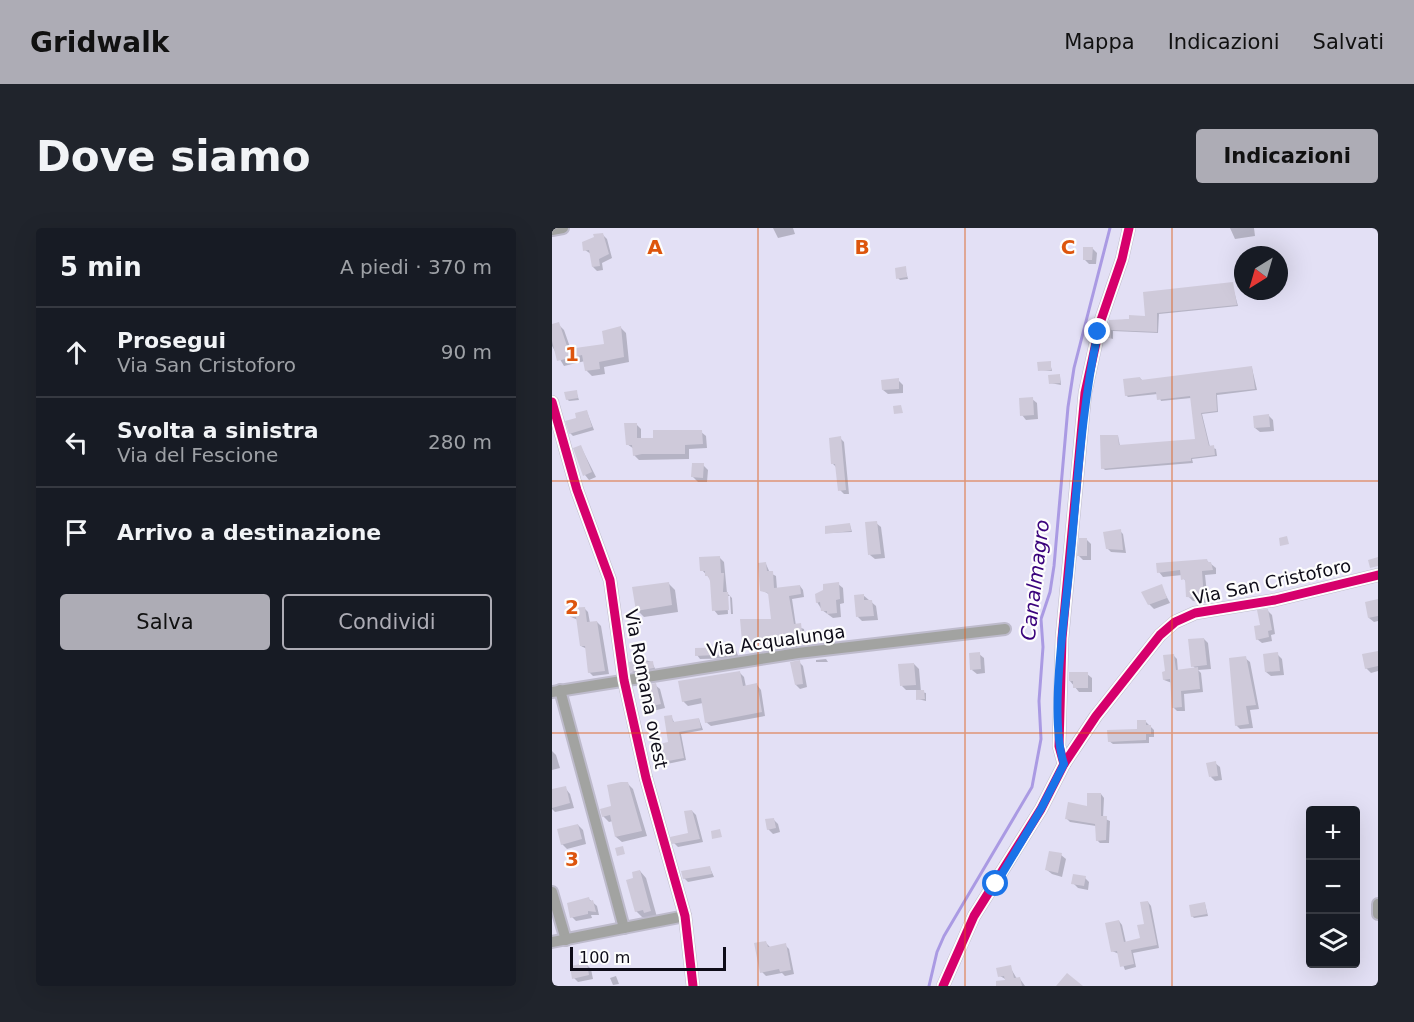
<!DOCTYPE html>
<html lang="it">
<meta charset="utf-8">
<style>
body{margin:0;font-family:"DejaVu Sans",sans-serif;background:#20242c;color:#f1f3f6}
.controls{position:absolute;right:18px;bottom:18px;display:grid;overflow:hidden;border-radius:6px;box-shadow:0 6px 24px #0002}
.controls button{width:54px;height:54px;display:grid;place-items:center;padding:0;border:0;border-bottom:2px solid #363941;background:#171b24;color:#f1f3f6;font:30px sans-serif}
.compass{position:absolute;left:682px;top:18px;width:54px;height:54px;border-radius:50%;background:#171b24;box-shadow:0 6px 24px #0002;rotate:217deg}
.scale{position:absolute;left:18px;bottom:15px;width:156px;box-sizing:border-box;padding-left:6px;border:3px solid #0e0c18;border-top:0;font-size:16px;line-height:21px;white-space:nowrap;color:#0e0c18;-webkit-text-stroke:4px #fdfdfd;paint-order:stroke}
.stop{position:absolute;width:18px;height:18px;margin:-14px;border:4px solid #1a73e8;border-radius:50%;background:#fff}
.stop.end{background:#1a73e8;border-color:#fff;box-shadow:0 2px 6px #0008}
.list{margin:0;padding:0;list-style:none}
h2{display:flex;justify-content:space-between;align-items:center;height:78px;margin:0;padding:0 24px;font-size:26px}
h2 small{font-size:20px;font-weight:400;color:#9ea1a6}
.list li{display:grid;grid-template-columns:39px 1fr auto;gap:18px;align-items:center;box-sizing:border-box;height:90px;padding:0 24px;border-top:2px solid #363941}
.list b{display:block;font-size:22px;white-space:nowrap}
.list p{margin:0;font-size:20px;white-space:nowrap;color:#9ea1a6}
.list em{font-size:20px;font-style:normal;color:#9ea1a6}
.actions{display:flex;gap:12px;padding:18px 24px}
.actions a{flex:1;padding:14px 0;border:2px solid #adacb5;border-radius:6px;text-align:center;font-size:21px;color:#adacb5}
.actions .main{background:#adacb5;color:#111}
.icon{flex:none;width:33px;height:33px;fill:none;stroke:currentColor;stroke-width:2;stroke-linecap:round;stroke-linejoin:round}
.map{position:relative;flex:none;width:826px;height:758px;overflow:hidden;border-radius:6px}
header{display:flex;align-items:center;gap:36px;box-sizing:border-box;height:84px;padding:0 30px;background:#adacb5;color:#111}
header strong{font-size:28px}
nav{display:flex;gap:33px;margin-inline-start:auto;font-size:21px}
.intro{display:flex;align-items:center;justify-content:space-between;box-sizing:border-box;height:144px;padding:0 36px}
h1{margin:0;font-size:42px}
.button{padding:15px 27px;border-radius:6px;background:#adacb5;color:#111;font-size:21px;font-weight:700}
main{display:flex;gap:36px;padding:0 36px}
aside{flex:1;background:#171b24;border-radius:6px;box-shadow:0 6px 24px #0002}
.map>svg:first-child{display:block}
.shadow{fill:#0003}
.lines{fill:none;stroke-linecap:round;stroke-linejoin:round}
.stream{stroke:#aa9ae3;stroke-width:3}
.building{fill:#cfcada}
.minor-casing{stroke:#bebbcc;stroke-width:14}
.minor{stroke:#a2a3a1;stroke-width:10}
.cycleway-casing{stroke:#fdfdfd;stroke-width:13}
.cycleway{stroke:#d6006c;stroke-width:9}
.route{stroke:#1a73e8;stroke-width:8}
.grid{fill:none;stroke:#dd550d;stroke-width:1.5;stroke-opacity:0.55}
.labels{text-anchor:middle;stroke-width:4.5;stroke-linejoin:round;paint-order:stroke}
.street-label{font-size:18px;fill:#0e0c18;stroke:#fdfdfd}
.water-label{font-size:20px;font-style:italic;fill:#39027c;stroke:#fdfdfd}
.grid-label{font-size:20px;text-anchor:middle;font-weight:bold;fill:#dd550d;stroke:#fdfdfd;stroke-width:4.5;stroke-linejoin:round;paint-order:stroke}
</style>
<header>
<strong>Gridwalk</strong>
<nav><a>Mappa</a><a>Indicazioni</a><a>Salvati</a></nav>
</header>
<div class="intro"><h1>Dove siamo</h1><a class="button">Indicazioni</a></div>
<main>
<aside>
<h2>5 min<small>A piedi · 370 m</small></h2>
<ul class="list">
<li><svg class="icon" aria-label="ahead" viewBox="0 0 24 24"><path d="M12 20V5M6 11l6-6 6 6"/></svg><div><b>Prosegui</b><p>Via San Cristoforo</p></div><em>90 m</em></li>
<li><svg class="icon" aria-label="left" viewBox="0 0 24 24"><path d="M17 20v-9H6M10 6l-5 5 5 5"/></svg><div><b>Svolta a sinistra</b><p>Via del Fescione</p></div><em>280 m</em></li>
<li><svg class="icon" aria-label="arrive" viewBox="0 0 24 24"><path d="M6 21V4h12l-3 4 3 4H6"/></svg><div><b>Arrivo a destinazione</b></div></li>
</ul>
<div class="actions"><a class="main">Salva</a><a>Condividi</a></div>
</aside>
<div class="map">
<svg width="826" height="758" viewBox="0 0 826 758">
<rect width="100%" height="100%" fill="#e3e0f5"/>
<g class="shadow">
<path d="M 221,0 L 241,0 L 243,6 L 226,10 Z"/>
<path d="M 678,0 L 702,0 L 703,8 L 683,11 Z"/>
<path d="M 50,6 L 55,11 L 60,30 L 50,35 L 51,42 L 45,43 L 41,39 L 39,26 L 33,22 Z"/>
<path d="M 540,20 L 545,25 L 544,36 L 537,36 L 532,31 Z"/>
<path d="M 353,40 L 356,51 L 348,52 L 346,50 Z"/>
<path d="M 680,56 L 686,78 L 607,86 L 606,105 L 561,103 L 561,111 L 554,109 L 558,93 L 595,90 L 592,65 Z"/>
<path d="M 6,96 L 12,102 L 19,122 L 54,117 L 68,99 L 74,105 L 77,134 L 52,139 L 53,146 L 40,148 L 34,142 L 33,133 L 12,138 L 0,118 L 0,98 Z"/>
<path d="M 498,135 L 500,143 L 488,142 Z"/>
<path d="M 700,140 L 705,162 L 665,167 L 666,184 L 650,186 L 658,219 L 664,221 L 665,228 L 640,231 L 641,235 L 553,242 L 551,240 L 566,208 L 568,218 L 645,212 L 639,170 L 609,173 L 606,166 L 576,169 L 574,167 L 588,150 L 591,153 Z"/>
<path d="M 508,148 L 509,157 L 498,155 Z"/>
<path d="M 346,152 L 351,157 L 351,165 L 336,166 L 331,162 Z"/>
<path d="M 24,163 L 27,172 L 17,173 L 15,171 Z"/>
<path d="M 480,171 L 485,175 L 486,191 L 474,192 L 470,187 Z"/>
<path d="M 35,184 L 42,202 L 21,208 L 18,205 L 26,191 Z"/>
<path d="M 717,188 L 721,192 L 722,203 L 708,204 L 703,200 Z"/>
<path d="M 84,196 L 89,201 L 89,212 L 149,204 L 154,208 L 155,220 L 137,221 L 137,231 L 87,232 L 82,227 L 82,221 L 75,216 Z"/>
<path d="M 288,210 L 292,214 L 297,266 L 292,266 L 288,262 L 285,240 L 281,236 Z"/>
<path d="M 29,219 L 44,249 L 37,252 L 33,247 L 23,221 Z"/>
<path d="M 151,237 L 156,242 L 155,254 L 146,254 L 141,249 Z"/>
<path d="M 324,295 L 329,299 L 333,330 L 323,331 L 318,327 Z"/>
<path d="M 298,297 L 300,304 L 275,305 Z"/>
<path d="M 568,303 L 571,306 L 574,325 L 559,324 L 555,320 Z"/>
<path d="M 534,311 L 539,316 L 539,332 L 531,332 L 527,328 Z"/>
<path d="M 167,329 L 172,334 L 175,365 L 180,370 L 181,386 L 179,386 L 178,368 L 175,368 L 176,386 L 166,387 L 162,382 L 160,353 L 150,342 Z"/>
<path d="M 654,332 L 664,340 L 664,346 L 653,347 L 656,375 L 641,373 L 636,368 L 635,356 L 630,347 L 611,349 L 607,344 Z"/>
<path d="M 214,336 L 218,345 L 224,348 L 225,361 L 248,358 L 251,362 L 252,369 L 240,371 L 244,398 L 252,401 L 254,416 L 217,421 L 213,415 L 195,416 L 191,413 L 221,392 L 218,367 L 210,362 Z"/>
<path d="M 116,355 L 123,362 L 126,384 L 92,389 L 85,382 Z"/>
<path d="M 286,356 L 291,360 L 292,375 L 288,376 L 289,389 L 281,390 L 270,382 L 265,374 Z"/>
<path d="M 609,358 L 618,375 L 602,381 L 597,376 Z"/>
<path d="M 311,367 L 324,378 L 326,392 L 310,393 L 306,389 Z"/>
<path d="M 826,373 L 826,393 L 822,394 L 817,390 Z"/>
<path d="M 32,380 L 36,384 L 38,395 L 45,394 L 49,398 L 57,446 L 41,448 L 37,444 L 35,421 L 29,418 L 26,392 L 19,389 Z"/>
<path d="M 715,382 L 720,387 L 723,406 L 719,407 L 720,413 L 710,415 L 705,411 Z"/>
<path d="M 652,411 L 656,415 L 659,441 L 646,442 L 649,445 L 651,464 L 632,466 L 633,483 L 625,483 L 621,479 L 620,455 L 612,452 L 621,427 L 625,431 L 626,444 L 644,441 L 641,438 Z"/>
<path d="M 183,420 L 187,430 L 148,431 L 145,427 Z"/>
<path d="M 826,424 L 826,443 L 819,445 L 814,440 Z"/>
<path d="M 427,426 L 432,430 L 433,445 L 425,446 L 420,442 Z"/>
<path d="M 725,426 L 730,431 L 732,447 L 719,448 L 714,444 Z"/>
<path d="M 693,430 L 698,434 L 707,481 L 698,482 L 701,500 L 688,501 L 684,497 Z"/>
<path d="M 274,431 L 276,434 L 264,434 L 264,432 Z"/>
<path d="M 93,432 L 100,434 L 104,443 L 83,447 L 80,443 Z"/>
<path d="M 247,434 L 251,438 L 255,459 L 248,461 L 244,457 Z"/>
<path d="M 362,436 L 367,441 L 369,464 L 374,465 L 374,473 L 366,471 L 365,462 L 354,462 L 350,458 Z"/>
<path d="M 188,445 L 192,449 L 194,459 L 205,457 L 209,462 L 213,488 L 159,498 L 154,494 L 151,475 L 136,478 L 131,473 Z"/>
<path d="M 535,446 L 540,450 L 540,464 L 527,464 L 518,453 Z"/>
<path d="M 103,457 L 108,461 L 113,480 L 97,484 L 93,480 L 87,459 Z"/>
<path d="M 119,488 L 123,496 L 147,491 L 151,502 L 129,506 L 134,532 L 115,536 L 112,533 L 118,515 Z"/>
<path d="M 593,493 L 602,502 L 602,509 L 597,509 L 597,515 L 561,516 L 557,513 L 586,502 Z"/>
<path d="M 0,523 L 4,527 L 8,540 L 0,542 Z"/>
<path d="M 663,535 L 668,539 L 670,552 L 663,553 L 659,549 Z"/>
<path d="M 75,555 L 81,561 L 95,608 L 70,614 L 64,609 L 61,593 L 57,594 L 51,588 L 61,579 Z"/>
<path d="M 14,561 L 18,566 L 22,580 L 3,584 L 0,581 L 0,565 Z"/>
<path d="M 549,566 L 552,570 L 551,590 L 558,593 L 557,615 L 548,615 L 545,612 L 544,598 L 518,594 L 514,590 L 536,579 Z"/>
<path d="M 140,583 L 144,587 L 151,614 L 126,619 L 122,615 L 138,606 Z"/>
<path d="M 221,591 L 226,596 L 228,604 L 221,606 L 216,601 Z"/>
<path d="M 26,597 L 31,602 L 34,616 L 15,621 L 10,616 Z"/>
<path d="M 509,627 L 514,631 L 510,649 L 500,646 L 495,642 Z"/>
<path d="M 158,640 L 162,649 L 136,654 L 132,650 Z"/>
<path d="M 88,643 L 94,650 L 105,689 L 90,689 L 84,683 L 83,651 Z"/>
<path d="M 533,650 L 537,654 L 536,662 L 526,660 L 521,655 Z"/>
<path d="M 37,671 L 45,678 L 47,687 L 39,687 L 40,690 L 24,693 L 20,689 Z"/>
<path d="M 596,674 L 599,678 L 607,720 L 581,725 L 584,739 L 573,742 L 567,726 L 560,723 L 567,693 L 570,697 L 574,715 L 590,711 Z"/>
<path d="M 653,676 L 656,688 L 642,690 L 640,688 Z"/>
<path d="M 214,715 L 219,720 L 233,717 L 237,721 L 242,746 L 233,748 L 230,745 L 214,748 L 210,744 Z"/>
<path d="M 34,736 L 39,741 L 41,751 L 26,754 L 22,750 Z"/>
<path d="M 458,739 L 465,751 L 468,751 L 473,758 L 456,758 L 455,752 L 448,748 Z"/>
<path d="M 64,748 L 67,756 L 61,757 L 58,750 Z"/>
</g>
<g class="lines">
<path class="stream" d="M 377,758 L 385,724 L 392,708 L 480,559 L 489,511 L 487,473 L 491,419 L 489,391 L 498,364 L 502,338 L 516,179 L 522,140 L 558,0"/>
</g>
<g class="building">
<path d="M 51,5 L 57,26 L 47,31 L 48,38 L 40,39 L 37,22 L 31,23 L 30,14 L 42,9 L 41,6 Z"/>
<path d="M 531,19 L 541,19 L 540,32 L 531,32 Z"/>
<path d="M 354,38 L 355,49 L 344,51 L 343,40 Z"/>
<path d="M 681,54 L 685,77 L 605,85 L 605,104 L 559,102 L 559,110 L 553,110 L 557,92 L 577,91 L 577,87 L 593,88 L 591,64 Z"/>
<path d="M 7,94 L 16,121 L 52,116 L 50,103 L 69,98 L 72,129 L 47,134 L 48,141 L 33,143 L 30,127 L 5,133 L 0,113 L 0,96 Z"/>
<path d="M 499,133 L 499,142 L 486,143 L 485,134 Z"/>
<path d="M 700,138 L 703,161 L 664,165 L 665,183 L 649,185 L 657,218 L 662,217 L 663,227 L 639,230 L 639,233 L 549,241 L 548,207 L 566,207 L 567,217 L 643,211 L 638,168 L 605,172 L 604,164 L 573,168 L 571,151 L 588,149 L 589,152 Z"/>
<path d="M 508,146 L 508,155 L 497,156 L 496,147 Z"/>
<path d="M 347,150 L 347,161 L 330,162 L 329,152 Z"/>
<path d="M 25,162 L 26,170 L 14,172 L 12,164 Z"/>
<path d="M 481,169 L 482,187 L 468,188 L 467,170 Z"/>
<path d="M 349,177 L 351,185 L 342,186 L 341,178 Z"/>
<path d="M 35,182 L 40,199 L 17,206 L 13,193 L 24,190 L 23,185 Z"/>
<path d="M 717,186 L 718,199 L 702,200 L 701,188 Z"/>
<path d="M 72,195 L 85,195 L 85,210 L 101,210 L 101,202 L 150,202 L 151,216 L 133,217 L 133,226 L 90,226 L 81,228 L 80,217 L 74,217 Z"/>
<path d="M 289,208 L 294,262 L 286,263 L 283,236 L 279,236 L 277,210 Z"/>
<path d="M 29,217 L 40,244 L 31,248 L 21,220 Z"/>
<path d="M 140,235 L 152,235 L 151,250 L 139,249 Z"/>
<path d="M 325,293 L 329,326 L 316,327 L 313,294 Z"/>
<path d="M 298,295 L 299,303 L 273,306 L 273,298 Z"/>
<path d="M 569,301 L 571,322 L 554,321 L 551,304 Z"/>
<path d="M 735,308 L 737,316 L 728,318 L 727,310 Z"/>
<path d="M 527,310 L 535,310 L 535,328 L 525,328 Z"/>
<path d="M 168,328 L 169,345 L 172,345 L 171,364 L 176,364 L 177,382 L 160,383 L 158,353 L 156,348 L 153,348 L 153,343 L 148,343 L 147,329 Z"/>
<path d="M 826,329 L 826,338 L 818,340 L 816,332 Z"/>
<path d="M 655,331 L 656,334 L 659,334 L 661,342 L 650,343 L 652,370 L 634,369 L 633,351 L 629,352 L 628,342 L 605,345 L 604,335 Z"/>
<path d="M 214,334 L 215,343 L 221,343 L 222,360 L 248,357 L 249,366 L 237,368 L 242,396 L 249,395 L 251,413 L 212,418 L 211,412 L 190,414 L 188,391 L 219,391 L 216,365 L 208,363 L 206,335 Z"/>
<path d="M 117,354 L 120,377 L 84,383 L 80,359 Z"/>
<path d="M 287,354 L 288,371 L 284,372 L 285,385 L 275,386 L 275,383 L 269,383 L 268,374 L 264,375 L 263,366 L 271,362 L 271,356 Z"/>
<path d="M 610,356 L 615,370 L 596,377 L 589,364 Z"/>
<path d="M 312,366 L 312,372 L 320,372 L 322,388 L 304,389 L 302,367 Z"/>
<path d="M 826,371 L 826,388 L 816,390 L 813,374 Z"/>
<path d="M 33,379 L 35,394 L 45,393 L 53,443 L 36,445 L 33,418 L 28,418 L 24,389 L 18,389 L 17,380 Z"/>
<path d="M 716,381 L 720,402 L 716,403 L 717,409 L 704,412 L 702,398 L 708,397 L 705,382 Z"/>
<path d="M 652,410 L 655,437 L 639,439 L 636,411 Z"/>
<path d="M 183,419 L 184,426 L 143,428 L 143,420 Z"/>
<path d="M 826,423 L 826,438 L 813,441 L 810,426 Z"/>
<path d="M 428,424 L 429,441 L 418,442 L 417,425 Z"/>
<path d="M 726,424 L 728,443 L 713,444 L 711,426 Z"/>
<path d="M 622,426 L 624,442 L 646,439 L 648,461 L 629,463 L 630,479 L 620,480 L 618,451 L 611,452 L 610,444 L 613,443 L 611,427 Z"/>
<path d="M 694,428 L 704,477 L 694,478 L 697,496 L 683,498 L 677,430 Z"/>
<path d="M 93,431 L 94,434 L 101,433 L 102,440 L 78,444 L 77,434 Z"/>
<path d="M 248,432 L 251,456 L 243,457 L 238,434 Z"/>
<path d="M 362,435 L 364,457 L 348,458 L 346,436 Z"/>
<path d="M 188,443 L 191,458 L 205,455 L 210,484 L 153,495 L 149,470 L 130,474 L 126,453 Z"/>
<path d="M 517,444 L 536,444 L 536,460 L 521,460 L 521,453 L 517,453 Z"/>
<path d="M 104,455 L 109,476 L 91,480 L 85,458 Z"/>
<path d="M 364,462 L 372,462 L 373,471 L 364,472 Z"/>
<path d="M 120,487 L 121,494 L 147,490 L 149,500 L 127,504 L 132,530 L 111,534 L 107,516 L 116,514 L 112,488 Z"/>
<path d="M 585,492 L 594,492 L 594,497 L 599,497 L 599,506 L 594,506 L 594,512 L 556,514 L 555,502 L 585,501 Z"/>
<path d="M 664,533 L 666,548 L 657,549 L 654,535 Z"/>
<path d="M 69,554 L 76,554 L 90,603 L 63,609 L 58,587 L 50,589 L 48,581 L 59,578 L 55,557 Z"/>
<path d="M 14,558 L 18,575 L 0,580 L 0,561 Z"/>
<path d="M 535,565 L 549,565 L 549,588 L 555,588 L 554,612 L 544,613 L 543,596 L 513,591 L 516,574 L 535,578 Z"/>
<path d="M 140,582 L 148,611 L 120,616 L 118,609 L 136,605 L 132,583 Z"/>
<path d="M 222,590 L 224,600 L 215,602 L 213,591 Z"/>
<path d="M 26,596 L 30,611 L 9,617 L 5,601 Z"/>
<path d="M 168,601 L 170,609 L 160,611 L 159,603 Z"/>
<path d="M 71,618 L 73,626 L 65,628 L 63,620 Z"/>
<path d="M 497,623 L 510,625 L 506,645 L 493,642 Z"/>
<path d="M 158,638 L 160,646 L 131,651 L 129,643 Z"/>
<path d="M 88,642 L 99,683 L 92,685 L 91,682 L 83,684 L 74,652 L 81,650 L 80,644 Z"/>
<path d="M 521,646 L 534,648 L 532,658 L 519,656 Z"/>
<path d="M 37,669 L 38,673 L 41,672 L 44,684 L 36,683 L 36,686 L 18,690 L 15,675 Z"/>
<path d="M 596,673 L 605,717 L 579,722 L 582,736 L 568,739 L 565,723 L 559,724 L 553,695 L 567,692 L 572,714 L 588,710 L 585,697 L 592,696 L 588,674 Z"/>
<path d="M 653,674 L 655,686 L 639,689 L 637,677 Z"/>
<path d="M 214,713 L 216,719 L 234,715 L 239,742 L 228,744 L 227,741 L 208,745 L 202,715 Z"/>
<path d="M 35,735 L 37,747 L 20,751 L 18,738 Z"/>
<path d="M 459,737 L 462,750 L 468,749 L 470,758 L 444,758 L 444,753 L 453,752 L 452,748 L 446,749 L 444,740 Z"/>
<path d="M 515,745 L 531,758 L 504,758 Z"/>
</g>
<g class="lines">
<g class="minor-casing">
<g id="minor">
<path d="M 0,2 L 11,0"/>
<path d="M 0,174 L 25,262 L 58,352 L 72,452 L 94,550 L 133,688 L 141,758"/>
<path d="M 8,462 L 72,700"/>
<path d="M 0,464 L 246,425 L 453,401"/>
<path d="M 512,536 L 507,518 L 510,410 L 533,165 L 549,92 L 570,31 L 577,0"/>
<path d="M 0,664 L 14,712"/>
<path d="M 826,676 L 826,686"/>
<path d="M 0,714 L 133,688"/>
<path d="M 391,758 L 422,688 L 489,581 L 512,536 L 544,488 L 608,407 L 623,394 L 643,385 L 723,372 L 826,347"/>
</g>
</g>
<use href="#minor" class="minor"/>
<g class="cycleway-casing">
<g id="cycleway">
<path d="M 0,174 L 25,262 L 58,352 L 72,452 L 94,550 L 133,688 L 141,758"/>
<path d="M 512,536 L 507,518 L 510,410 L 533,165 L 549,92 L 570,31 L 577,0"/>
<path d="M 391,758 L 422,688 L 489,581 L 512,536 L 544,488 L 608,407 L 623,394 L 643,385 L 723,372 L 826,347"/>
</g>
</g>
<use href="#cycleway" class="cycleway"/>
</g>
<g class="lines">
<path class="route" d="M 444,656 L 489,581 L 512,536 C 497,491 512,394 517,345 C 525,264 529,183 546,104"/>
</g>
<path class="grid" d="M 206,0 L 206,758M 413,0 L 413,758M 620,0 L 620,758M 0,253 L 826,253M 0,505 L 826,505"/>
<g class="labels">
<g class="street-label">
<text transform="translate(720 354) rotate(-12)" y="6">Via San Cristoforo</text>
<text transform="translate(224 413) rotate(-8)" y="6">Via Acqualunga</text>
<text transform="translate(94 461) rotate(79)" y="6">Via Romana ovest</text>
</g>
<g class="water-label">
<text transform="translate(483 352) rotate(-83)" y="7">Canalmagro</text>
</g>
</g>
<g class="grid-label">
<text x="103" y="26">A</text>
<text x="310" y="26">B</text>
<text x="516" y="26">C</text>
<text x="20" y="133">1</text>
<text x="20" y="386">2</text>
<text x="20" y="638">3</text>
</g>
</svg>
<div class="controls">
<button>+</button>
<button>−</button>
<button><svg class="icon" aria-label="layers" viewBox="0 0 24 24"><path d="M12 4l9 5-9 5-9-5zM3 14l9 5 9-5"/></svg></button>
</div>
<svg class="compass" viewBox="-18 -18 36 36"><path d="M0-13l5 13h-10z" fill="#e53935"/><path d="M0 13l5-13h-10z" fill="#9ea1a6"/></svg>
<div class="scale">100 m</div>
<div class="stop" style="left:444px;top:656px"></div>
<div class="stop end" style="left:546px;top:104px"></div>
</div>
</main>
